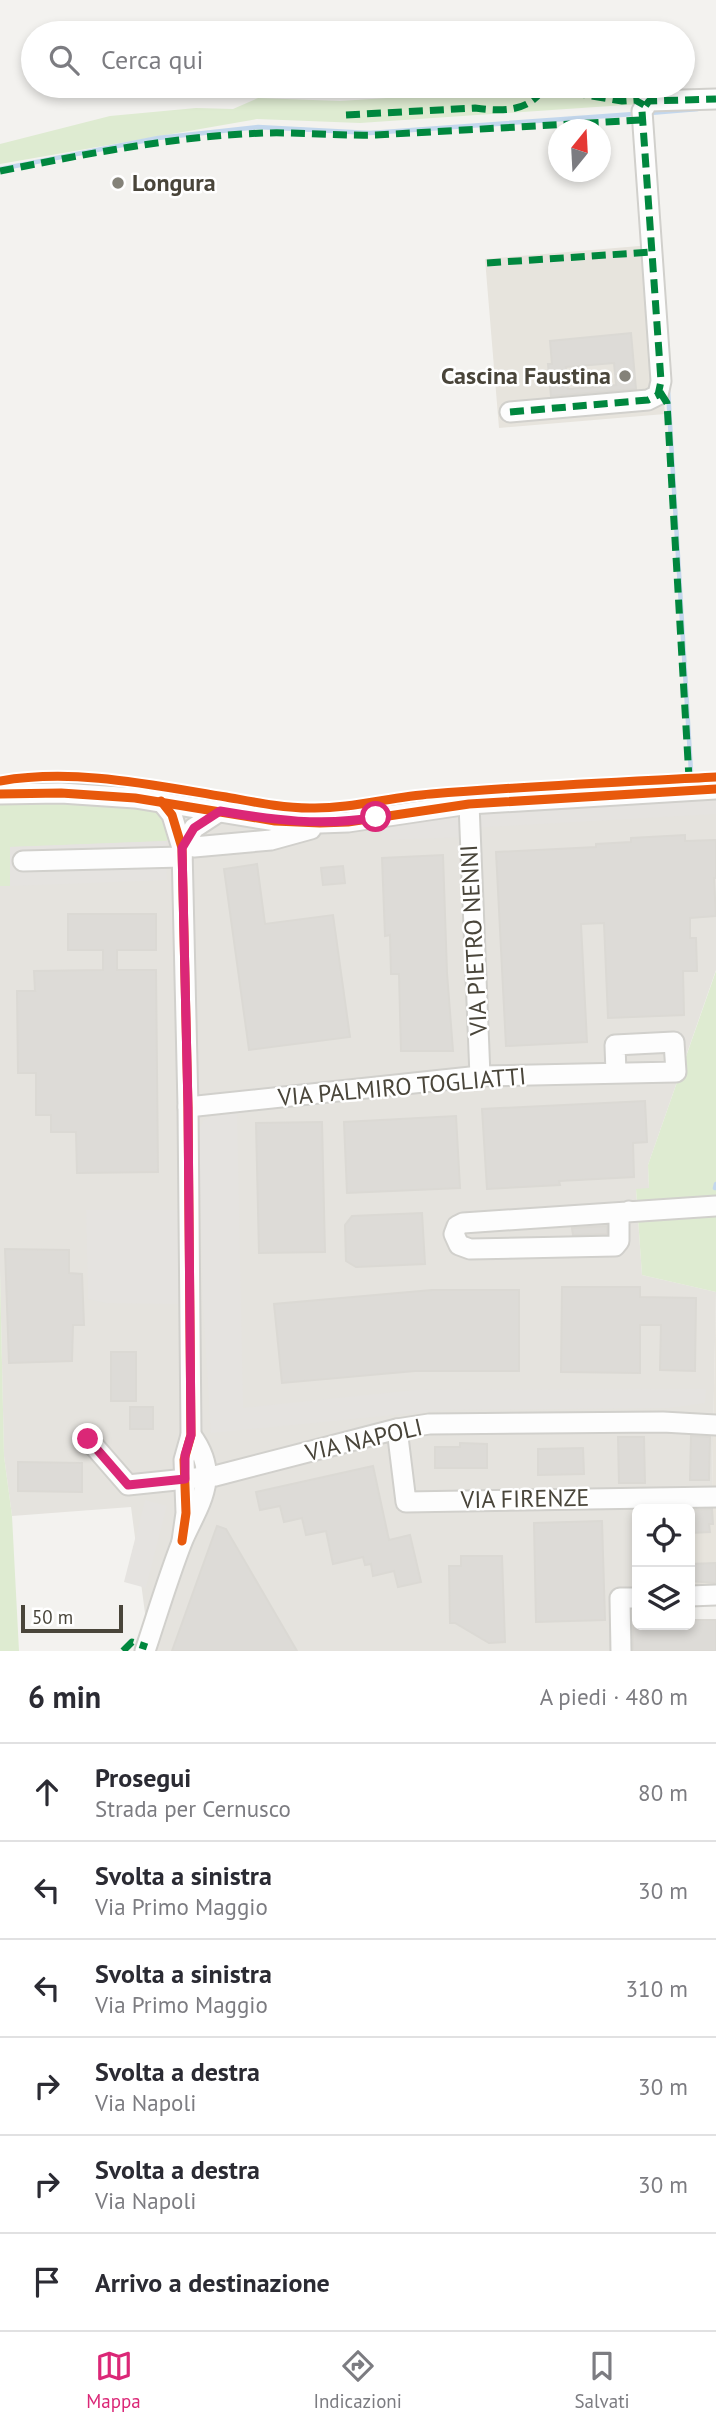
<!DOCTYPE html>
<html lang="it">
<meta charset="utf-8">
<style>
body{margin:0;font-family:"PT Sans",sans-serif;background:#f7f7f7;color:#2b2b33}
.controls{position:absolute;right:21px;bottom:21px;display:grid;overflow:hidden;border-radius:10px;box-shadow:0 4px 10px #0003}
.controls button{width:63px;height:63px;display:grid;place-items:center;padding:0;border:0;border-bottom:2px solid #e1e1e2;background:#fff;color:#2b2b33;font:35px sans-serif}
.compass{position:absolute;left:548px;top:119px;width:63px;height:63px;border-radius:50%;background:#fff;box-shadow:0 4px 10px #0003;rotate:18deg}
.scale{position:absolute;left:21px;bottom:18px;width:102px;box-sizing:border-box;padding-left:7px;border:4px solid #49453a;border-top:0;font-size:19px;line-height:24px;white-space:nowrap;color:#49453a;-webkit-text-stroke:5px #fff;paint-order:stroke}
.stop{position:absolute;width:21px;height:21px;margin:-16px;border:5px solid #db2777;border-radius:50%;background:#fff}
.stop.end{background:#db2777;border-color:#fff;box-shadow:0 2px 7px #0008}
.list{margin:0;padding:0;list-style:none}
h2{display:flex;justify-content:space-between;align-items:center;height:91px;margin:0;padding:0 28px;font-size:30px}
h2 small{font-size:23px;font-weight:400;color:#7c7c81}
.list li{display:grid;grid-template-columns:46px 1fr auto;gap:21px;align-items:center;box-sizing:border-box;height:98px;padding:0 28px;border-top:2px solid #e1e1e2}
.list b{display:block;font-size:26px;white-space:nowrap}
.list p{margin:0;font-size:23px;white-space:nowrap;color:#7c7c81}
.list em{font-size:23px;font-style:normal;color:#7c7c81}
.icon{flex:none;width:38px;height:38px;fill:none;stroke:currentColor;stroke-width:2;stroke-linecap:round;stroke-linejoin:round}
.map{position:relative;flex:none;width:716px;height:1651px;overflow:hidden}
.search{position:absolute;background:#fff;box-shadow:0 4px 10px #0003;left:21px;right:21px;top:21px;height:77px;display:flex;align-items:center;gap:18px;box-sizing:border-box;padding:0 24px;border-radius:38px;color:#7c7c81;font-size:26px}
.sheet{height:679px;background:#fff}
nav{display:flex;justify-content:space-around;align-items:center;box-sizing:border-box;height:98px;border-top:2px solid #e1e1e2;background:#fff;font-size:19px;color:#7c7c81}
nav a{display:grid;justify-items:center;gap:4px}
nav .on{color:#db2777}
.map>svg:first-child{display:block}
.residential{fill:#e7e4dd}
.industrial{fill:#e5e3de}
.green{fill:#deebd1}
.parking{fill:#e5e3e0}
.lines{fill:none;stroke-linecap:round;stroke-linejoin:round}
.stream{stroke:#c3d7ed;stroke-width:4.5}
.building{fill:#dddbd7;stroke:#dbd9d4;stroke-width:2;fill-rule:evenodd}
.minor-casing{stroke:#d1d0cc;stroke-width:23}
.minor{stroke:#fdfdfd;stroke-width:19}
.quiet{stroke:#00873e;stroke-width:7;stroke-dasharray:14 7;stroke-linecap:butt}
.cycleway-casing{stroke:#fff;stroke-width:13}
.cycleway{stroke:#e8590c;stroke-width:9}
.route{stroke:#db2777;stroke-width:9}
.poi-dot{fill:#848279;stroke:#fff;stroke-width:2.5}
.labels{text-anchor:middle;stroke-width:5;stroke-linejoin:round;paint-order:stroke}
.poi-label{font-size:24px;font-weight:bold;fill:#49453a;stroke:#fff;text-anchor:start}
.street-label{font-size:24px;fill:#49453a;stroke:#fff}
</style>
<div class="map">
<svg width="716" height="1651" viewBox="0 0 716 1651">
<rect width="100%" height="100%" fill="#f3f2ef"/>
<g class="residential">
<path d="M 651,245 L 665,414 L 499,428 L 485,259 Z"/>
<path d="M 716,1289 L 716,1598 L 690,1595 L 690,1509 L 674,1509 L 675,1490 L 712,1489 Z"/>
</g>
<path class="industrial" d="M 716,788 L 716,970 L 648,1165 L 649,1189 L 636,1190 L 642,1275 L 716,1292 L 712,1489 L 675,1490 L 674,1509 L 637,1509 L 637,1594 L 616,1595 L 620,1651 L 150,1651 L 131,1507 L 12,1516 L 4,1456 L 0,1271 L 0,795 L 307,824 Z"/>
<g class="green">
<path d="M 460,86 L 604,86 L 628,95 L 641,96 L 640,104 L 360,123 L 257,119 L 0,164 L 0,144 L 110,116 L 196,108 L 233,109 L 258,98 L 340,101 L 387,98 L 432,93 Z"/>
<path d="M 0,794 L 159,801 L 169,838 L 166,841 L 11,847 L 10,886 L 0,886 Z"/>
<path d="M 716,971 L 716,1292 L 642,1275 L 636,1189 L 649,1188 L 648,1165 Z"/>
<path d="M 0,1271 L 4,1456 L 12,1516 L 19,1651 L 0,1651 Z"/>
</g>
<g class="parking">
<path d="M 716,794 L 716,814 L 468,828 L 467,837 L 382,840 L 379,819 Z"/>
<path d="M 166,841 L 167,880 L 10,886 L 10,847 Z"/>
<path d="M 237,1112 L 243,1408 L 415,1390 L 706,1389 L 705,1403 L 669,1408 L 445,1410 L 211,1433 L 203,1304 L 199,1129 L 204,1120 L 210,1117 Z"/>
<path d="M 86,1210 L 182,1210 L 180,1304 L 106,1303 L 88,1299 Z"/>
<path d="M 145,1500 L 167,1506 L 146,1588 L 124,1582 Z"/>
</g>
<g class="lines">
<g class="stream">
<path d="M 650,116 L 650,113 L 698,109"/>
<path d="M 0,169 L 158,138 L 258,127 L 370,133 L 634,114"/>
<path d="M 668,390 L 691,772"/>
<path d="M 715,1188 L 716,1184"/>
</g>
</g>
<g class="building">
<path d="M 631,333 L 636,389 L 551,396 L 548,364 L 552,364 L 550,341 ZM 614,363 L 616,385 L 568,389 L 566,367 Z"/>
<path d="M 685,835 L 685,841 L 716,840 L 716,878 L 714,878 L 716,916 L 690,918 L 690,938 L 696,938 L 697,971 L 683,971 L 684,1015 L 608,1018 L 604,923 L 581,924 L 587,1042 L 506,1046 L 496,852 L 596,847 L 596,844 L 631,842 L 631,838 Z"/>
<path d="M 443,855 L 447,973 L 453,1051 L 401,1051 L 399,974 L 391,974 L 390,935 L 385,936 L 382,858 Z"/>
<path d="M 257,864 L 265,924 L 333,915 L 350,1037 L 249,1050 L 224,869 Z"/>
<path d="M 343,866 L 345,883 L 323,885 L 321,868 Z"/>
<path d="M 68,914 L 156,914 L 156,950 L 117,950 L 117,970 L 156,970 L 158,1172 L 77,1173 L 76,1132 L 51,1132 L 51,1115 L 36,1115 L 36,1073 L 18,1073 L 17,991 L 35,991 L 34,971 L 103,970 L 103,950 L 68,950 Z"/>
<path d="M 645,1101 L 647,1142 L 633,1143 L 634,1177 L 559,1181 L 560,1185 L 487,1189 L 482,1109 Z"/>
<path d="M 456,1116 L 460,1188 L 347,1193 L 344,1122 Z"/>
<path d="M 322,1122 L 325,1252 L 259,1253 L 256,1123 Z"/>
<path d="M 422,1213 L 425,1264 L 356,1267 L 346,1261 L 345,1225 L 352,1216 Z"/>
<path d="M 607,1226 L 607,1234 L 573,1235 L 572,1228 Z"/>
<path d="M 5,1249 L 69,1250 L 69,1273 L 82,1274 L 84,1325 L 73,1325 L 72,1361 L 9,1363 Z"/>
<path d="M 562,1287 L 640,1287 L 640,1297 L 696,1298 L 695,1371 L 660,1370 L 661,1325 L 640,1325 L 640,1373 L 561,1372 Z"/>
<path d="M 432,1290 L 519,1290 L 519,1371 L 415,1371 L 282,1383 L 274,1304 Z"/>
<rect x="111" y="1352" width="25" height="49"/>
<rect x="130" y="1407" width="23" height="22"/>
<path d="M 691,1436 L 710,1437 L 709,1480 L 690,1480 Z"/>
<path d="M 618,1437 L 644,1437 L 645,1483 L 619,1483 Z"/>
<path d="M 460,1443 L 487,1444 L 487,1468 L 435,1468 L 435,1447 L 460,1447 Z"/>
<path d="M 583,1448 L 584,1474 L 538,1475 L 538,1449 Z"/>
<path d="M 18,1462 L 82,1463 L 82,1492 L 18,1491 Z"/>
<path d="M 373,1466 L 389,1540 L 410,1535 L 421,1582 L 398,1587 L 394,1571 L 373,1576 L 371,1564 L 365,1565 L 363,1557 L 333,1564 L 326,1531 L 306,1535 L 302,1518 L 284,1522 L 280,1506 L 260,1510 L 256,1492 Z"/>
<path d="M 712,1509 L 713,1524 L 709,1524 L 710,1532 L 690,1533 L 690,1510 Z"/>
<path d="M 602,1521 L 605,1620 L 536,1622 L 534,1523 Z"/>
<path d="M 217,1526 L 226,1529 L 297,1651 L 172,1651 Z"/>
<path d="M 461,1556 L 502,1556 L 505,1642 L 489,1643 L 455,1623 L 450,1623 L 449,1566 L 461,1566 Z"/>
<path d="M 716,1563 L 716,1583 L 690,1581 L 690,1564 Z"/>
<path d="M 690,1620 L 716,1620 L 716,1651 L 633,1651 L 633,1622 L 637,1622 L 637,1625 L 690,1625 Z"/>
</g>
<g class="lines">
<g class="minor-casing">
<g id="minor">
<path d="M 510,412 L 648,400 L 658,395 L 661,381 L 642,111 L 649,101 L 716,99"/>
<path d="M 0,794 L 61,793 L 135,798 L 275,821 L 320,823 L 348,822 L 469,804 L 716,789"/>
<path d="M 161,801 L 172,815 L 182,848 L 188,1107 L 191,1435 L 184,1460 L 186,1513 L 182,1541"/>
<path d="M 469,804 L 480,1076"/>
<path d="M 194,847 L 271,840 L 311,829"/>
<path d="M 182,848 L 194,828 L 220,811"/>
<path d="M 23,861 L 182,857"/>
<path d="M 188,1107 L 480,1076 L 676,1072 L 674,1042 L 615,1045 L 616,1073"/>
<path d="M 629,1211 L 619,1216 L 619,1241 L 615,1246 L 470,1249 L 459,1245 L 454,1234 L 457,1226 L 463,1223 L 716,1206"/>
<path d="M 397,1429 L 406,1502 L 716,1497"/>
<path d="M 88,1439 L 128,1485 L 215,1476 L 397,1429 L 429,1424 L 663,1422 L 716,1425"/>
<path d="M 690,1596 L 716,1595"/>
<path d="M 145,1651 C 157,1615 168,1578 182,1542 C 190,1522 203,1504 206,1481 C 208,1465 201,1448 191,1435"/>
<path d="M 621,1651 L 620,1598 L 637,1598"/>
</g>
</g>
<use href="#minor" class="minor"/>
<g class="quiet">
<path d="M 346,115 L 475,108 C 499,111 525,113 541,92 L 562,91 L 622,101 L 635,100 L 644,105"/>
<path d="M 0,171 C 87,154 175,136 264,133 C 301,132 338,136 376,135 L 641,120"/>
<path d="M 487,263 L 652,252"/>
<path d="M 660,392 L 667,403 L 689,778"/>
<path d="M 510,412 L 648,400 L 658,395 L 661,381 L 642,111 L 649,101 L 716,99"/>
<path d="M 123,1651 L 132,1642 L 147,1647"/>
</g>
<g class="cycleway-casing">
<g id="cycleway">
<path d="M 0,781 C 75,768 152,785 226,797 C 254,802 282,808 310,808 C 351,809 390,797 431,794 C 526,786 621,782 716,777"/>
<path d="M 0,794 L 61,793 L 135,798 L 275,821 L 320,823 L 348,822 L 469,804 L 716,789"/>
<path d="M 161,801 L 172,815 L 182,848 L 188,1107 L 191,1435 L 184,1460 L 186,1513 L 182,1541"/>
</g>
</g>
<use href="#cycleway" class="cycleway"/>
</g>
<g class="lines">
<path class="route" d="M 88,1439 L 128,1485 L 185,1479 L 185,1455 L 191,1435 L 188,1107 L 182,848 L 194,828 L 220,811 C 273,820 323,827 376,817"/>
</g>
<g class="poi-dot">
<circle cx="118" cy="183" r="7"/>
<circle cx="625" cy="376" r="7"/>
</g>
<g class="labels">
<g class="poi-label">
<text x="132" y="191">Longura</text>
<text x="611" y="384" text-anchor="end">Cascina Faustina</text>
</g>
<g class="street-label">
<text transform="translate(474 940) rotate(-93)" y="8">VIA PIETRO NENNI</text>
<text transform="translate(402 1087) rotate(-5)" y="8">VIA PALMIRO TOGLIATTI</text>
<text transform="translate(364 1440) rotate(-13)" y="8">VIA NAPOLI</text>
<text transform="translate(525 1499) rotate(-1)" y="8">VIA FIRENZE</text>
</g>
</g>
</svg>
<div class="controls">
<button><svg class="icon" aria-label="locate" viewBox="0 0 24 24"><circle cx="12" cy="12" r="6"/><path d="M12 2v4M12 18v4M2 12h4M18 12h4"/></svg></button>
<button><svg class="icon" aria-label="layers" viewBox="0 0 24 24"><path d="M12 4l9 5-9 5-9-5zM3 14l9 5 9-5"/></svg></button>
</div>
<svg class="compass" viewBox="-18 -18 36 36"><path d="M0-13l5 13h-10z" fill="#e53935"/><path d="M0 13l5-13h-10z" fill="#7c7c81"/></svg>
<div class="scale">50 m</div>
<div class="stop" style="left:376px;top:817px"></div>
<div class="stop end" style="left:88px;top:1439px"></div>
<div class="search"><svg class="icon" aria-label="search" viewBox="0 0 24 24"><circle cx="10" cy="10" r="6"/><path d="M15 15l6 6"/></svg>Cerca qui</div>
</div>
<section class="sheet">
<h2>6 min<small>A piedi · 480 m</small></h2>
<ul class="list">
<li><svg class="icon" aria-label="ahead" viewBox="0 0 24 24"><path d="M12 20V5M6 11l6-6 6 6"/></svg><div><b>Prosegui</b><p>Strada per Cernusco</p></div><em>80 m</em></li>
<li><svg class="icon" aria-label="left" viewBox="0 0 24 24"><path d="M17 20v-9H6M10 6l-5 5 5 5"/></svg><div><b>Svolta a sinistra</b><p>Via Primo Maggio</p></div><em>30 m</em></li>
<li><svg class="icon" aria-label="left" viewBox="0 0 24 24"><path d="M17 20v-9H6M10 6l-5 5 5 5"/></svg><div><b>Svolta a sinistra</b><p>Via Primo Maggio</p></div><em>310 m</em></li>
<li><svg class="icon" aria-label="right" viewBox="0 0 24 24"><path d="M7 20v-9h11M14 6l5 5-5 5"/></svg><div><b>Svolta a destra</b><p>Via Napoli</p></div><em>30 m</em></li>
<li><svg class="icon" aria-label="right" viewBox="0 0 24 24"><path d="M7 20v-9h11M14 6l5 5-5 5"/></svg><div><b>Svolta a destra</b><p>Via Napoli</p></div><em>30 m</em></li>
<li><svg class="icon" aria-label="arrive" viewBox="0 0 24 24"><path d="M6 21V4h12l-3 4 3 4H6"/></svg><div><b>Arrivo a destinazione</b></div></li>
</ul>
</section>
<nav>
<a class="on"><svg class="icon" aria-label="map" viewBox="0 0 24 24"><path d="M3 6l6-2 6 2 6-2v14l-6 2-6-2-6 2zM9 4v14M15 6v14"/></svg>Mappa</a>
<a><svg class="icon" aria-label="directions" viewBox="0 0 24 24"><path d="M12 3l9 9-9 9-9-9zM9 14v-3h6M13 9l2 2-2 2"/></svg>Indicazioni</a>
<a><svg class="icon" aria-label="saved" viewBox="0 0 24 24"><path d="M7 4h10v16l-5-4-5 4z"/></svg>Salvati</a>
</nav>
